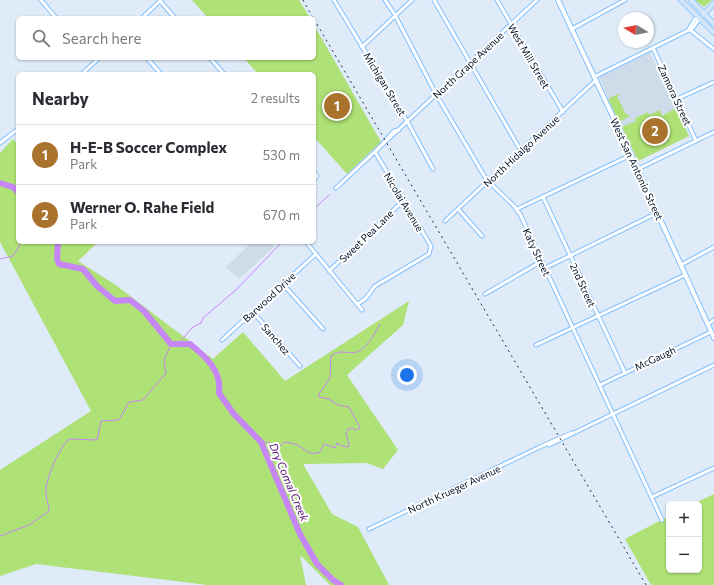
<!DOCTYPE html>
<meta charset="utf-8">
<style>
body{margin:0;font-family:Commissioner,sans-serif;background:#f7f7f7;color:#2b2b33}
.controls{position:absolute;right:12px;bottom:12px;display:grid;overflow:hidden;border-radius:6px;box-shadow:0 1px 3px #0004}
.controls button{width:36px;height:36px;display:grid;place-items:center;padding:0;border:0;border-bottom:1px solid #e1e1e2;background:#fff;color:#2b2b33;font:20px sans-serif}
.compass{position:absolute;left:618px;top:12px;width:36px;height:36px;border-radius:50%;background:#fff;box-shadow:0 1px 3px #0004;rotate:280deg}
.you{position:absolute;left:407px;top:375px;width:14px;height:14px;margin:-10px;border:3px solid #fff;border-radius:50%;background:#1a73e8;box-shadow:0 0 0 6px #1a73e833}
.badge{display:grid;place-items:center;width:26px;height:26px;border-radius:50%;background:#a9732d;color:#fff;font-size:13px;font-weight:700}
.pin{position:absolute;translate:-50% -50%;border:2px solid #fff;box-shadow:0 1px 4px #0006}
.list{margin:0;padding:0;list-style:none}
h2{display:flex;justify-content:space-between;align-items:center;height:52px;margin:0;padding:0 16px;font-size:17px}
h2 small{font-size:13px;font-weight:400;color:#7c7c81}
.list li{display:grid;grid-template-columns:26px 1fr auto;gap:12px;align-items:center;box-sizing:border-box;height:60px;padding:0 16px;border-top:1px solid #e1e1e2}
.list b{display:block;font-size:15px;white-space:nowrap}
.list p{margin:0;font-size:13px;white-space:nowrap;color:#7c7c81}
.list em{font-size:13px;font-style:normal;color:#7c7c81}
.icon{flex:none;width:22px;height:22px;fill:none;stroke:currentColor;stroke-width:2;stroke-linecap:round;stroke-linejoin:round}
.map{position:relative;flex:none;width:714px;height:585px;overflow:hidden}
.search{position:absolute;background:#fff;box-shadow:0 1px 3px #0004;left:16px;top:16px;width:300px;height:44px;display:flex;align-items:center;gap:10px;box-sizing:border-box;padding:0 14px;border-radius:6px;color:#7c7c81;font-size:15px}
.panel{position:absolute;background:#fff;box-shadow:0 1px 3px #0004;left:16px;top:72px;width:300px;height:172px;border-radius:6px}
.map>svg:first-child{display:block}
.built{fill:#cedcea}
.green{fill:#aee176}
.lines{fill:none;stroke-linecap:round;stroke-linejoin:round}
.stream{stroke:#c786f5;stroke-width:1}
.river{stroke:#c786f5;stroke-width:6}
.minor-casing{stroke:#84c0fd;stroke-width:5}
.tertiary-casing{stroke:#84c0fd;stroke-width:6}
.secondary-casing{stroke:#84c0fd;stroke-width:6}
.minor{stroke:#fff;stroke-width:3}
.tertiary{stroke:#fff;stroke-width:4}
.secondary{stroke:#d2e5f9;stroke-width:4.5}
.rail{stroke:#1e2e43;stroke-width:1;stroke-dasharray:2 4;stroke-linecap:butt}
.labels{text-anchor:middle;stroke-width:4;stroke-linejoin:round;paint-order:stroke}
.street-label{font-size:10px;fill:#001127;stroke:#fff}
.water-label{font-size:11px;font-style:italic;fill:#531175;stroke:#fff}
</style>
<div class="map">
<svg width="714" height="585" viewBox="0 0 714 585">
<rect width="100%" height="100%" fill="#dfebf8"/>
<g class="built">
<path d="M 649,51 L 689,136 L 638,161 L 598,76 Z"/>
<path d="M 252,242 L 269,242 L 274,247 L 239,279 L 226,267 Z"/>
</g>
<g class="green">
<path d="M 192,0 L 299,0 L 310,18 L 208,18 Z"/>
<path d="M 695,0 L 712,0 L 704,7 Z"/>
<path d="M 314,25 L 381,142 L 347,174 L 314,137 L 314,74 L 258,74 L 244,58 L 314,58 Z"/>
<path d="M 618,94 L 620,96 L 617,96 L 625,113 L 630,116 L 619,122 L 608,99 Z"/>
<path d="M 676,108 L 689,136 L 638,161 L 622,127 L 636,121 L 635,118 L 648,112 L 649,115 L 660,110 L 662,116 Z"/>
<path d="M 13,139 L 18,145 L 18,242 L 98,242 L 78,261 L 117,286 L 213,359 L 243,332 L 285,381 L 409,301 L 403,325 L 347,375 L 398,450 L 383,469 L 367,463 L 303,464 L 332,514 L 358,527 L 389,585 L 330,585 L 300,555 L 306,585 L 208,585 L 36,564 L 0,576 L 0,470 L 91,411 L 0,242 L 0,153 Z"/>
<path d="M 714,494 L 714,585 L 651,585 L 625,539 L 669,516 L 669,570 L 699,570 L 699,504 L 693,504 Z"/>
</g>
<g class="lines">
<g class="stream">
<path d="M 314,209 L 329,195"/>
<path d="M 0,259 L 13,256 L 22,242"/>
<path d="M 177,345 L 193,327 L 201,323 L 203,318 L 237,289 L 282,242"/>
<path d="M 261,442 C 269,441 272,445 280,446 L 285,442 C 288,443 292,443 295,444 C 305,448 309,457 320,452 L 324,444 L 335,448 L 337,443 L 342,446 L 348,447 L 349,444 L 346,434 L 348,429 L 352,428 L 356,430 L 360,428 L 359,425 L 349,407 L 338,405 L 329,399 L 319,397 L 319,394 L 330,378 L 331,356 C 340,347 353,357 361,350 C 369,344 375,333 380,324"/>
<path d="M 0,536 L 29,525 L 49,511 C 49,504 46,500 46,493 C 45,479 59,448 69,439 L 97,440 L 101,421 L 119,420 L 129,402 L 143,400 L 166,373 L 164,360 L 171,344"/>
</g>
<g class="river">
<path d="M 0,183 L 13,187 L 18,192"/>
<path d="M 58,242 L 57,259 L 59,264 L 83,269 L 97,286 L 115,301 L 130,300 L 144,311 L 171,344 L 190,344 C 206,357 222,371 219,393 L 233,413 L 261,442 L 300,534 L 317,564 L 333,580 L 341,585"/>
</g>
<g class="minor-casing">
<g id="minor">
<path d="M 41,0 L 56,18"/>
<path d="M 334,0 L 407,121 L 433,169"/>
<path d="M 385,0 L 395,15 L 436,94 L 486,179 L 514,206 L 520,214 L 662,520"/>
<path d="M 434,0 L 521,151"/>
<path d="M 497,0 L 563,112"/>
<path d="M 160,1 L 175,18"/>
<path d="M 142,18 L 161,0"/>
<path d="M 572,29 L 625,0"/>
<path d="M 689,29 L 714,49"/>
<path d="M 689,29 L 695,19 L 700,19"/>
<path d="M 362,47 L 412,0"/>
<path d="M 653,48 L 696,141"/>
<path d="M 147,58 L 161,74"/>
<path d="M 210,58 L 224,74"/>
<path d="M 82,74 L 99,58"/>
<path d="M 594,77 L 693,28 L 699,19"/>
<path d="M 677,99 L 714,82"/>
<path d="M 0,143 L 18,129"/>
<path d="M 376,151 L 394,131 L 399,130"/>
<path d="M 638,169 L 714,132"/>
<path d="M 314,171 L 317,176 L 314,180"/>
<path d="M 336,188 C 403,126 470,63 537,0"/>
<path d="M 543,197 L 625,373"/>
<path d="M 517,209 L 631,155"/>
<path d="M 459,210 L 482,236"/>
<path d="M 445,221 L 596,80"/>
<path d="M 306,242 L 362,310"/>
<path d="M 681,265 L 714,247"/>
<path d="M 545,268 L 657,213"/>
<path d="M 329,271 L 403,201"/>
<path d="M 282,283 L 323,329"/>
<path d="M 485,294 L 542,261"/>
<path d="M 358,304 L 366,298 L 375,286 L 429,254 L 431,246 L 375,152"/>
<path d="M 253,312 L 300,366"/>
<path d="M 708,324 L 714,320"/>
<path d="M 222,340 L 316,254"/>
<path d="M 536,345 L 685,275"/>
<path d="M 600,385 L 711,332"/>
<path d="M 549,445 L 714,365"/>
<path d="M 652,497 L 714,468"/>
<path d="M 369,529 L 542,446 L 572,433"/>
</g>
</g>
<g class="tertiary-casing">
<path id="tertiary" d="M 558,0 L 631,155 L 714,338"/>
</g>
<g class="secondary-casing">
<g id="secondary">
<path d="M 681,0 L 714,33"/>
<path d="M 691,0 L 714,24"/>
<path d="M 703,15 L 714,3"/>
</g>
</g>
<use href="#minor" class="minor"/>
<use href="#tertiary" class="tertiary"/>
<use href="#secondary" class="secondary"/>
<g class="rail">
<path d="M 303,0 L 313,18"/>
<path d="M 314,19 L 646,585"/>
</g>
</g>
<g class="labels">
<g class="street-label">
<text transform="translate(529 56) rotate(60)" y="4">West Mill Street</text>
<text transform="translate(468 65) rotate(-43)" y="4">North Grape Avenue</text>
<text transform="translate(385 84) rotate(59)" y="4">Michigan Street</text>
<text transform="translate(675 95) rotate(65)" y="4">Zamora Street</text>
<text transform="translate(521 151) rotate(-43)" y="4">North Hidalgo Avenue</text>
<text transform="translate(637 169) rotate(65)" y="4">West San Antonio Street</text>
<text transform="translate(404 202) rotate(59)" y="4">Nicolai Avenue</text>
<text transform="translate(366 236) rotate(-44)" y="4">Sweet Pea Lane</text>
<text transform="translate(537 252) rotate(65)" y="4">Katy Street</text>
<text transform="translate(583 285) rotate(65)" y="4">2nd Street</text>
<text transform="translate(269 297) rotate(-43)" y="4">Barwood Drive</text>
<text transform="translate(276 339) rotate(49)" y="4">Sanchez</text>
<text transform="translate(655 358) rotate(-25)" y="4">McGaugh</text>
<text transform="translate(454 489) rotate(-25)" y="4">North Krueger Avenue</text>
</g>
<g class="water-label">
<text transform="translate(289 482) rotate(67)" y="4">Dry Comal Creek</text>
</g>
</g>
</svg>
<div class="controls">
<button>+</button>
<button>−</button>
</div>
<svg class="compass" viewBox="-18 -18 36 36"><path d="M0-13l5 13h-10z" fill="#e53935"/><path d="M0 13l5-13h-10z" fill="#7c7c81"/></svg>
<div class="you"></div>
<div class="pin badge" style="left:337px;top:106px">1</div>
<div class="pin badge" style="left:655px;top:131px">2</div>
<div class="search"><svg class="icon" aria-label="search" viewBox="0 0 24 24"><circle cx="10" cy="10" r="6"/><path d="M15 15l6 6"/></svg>Search here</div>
<section class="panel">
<h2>Nearby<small>2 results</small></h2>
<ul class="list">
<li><span class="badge">1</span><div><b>H-E-B Soccer Complex</b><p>Park</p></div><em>530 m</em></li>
<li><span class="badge">2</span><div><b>Werner O. Rahe Field</b><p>Park</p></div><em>670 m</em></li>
</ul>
</section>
</div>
